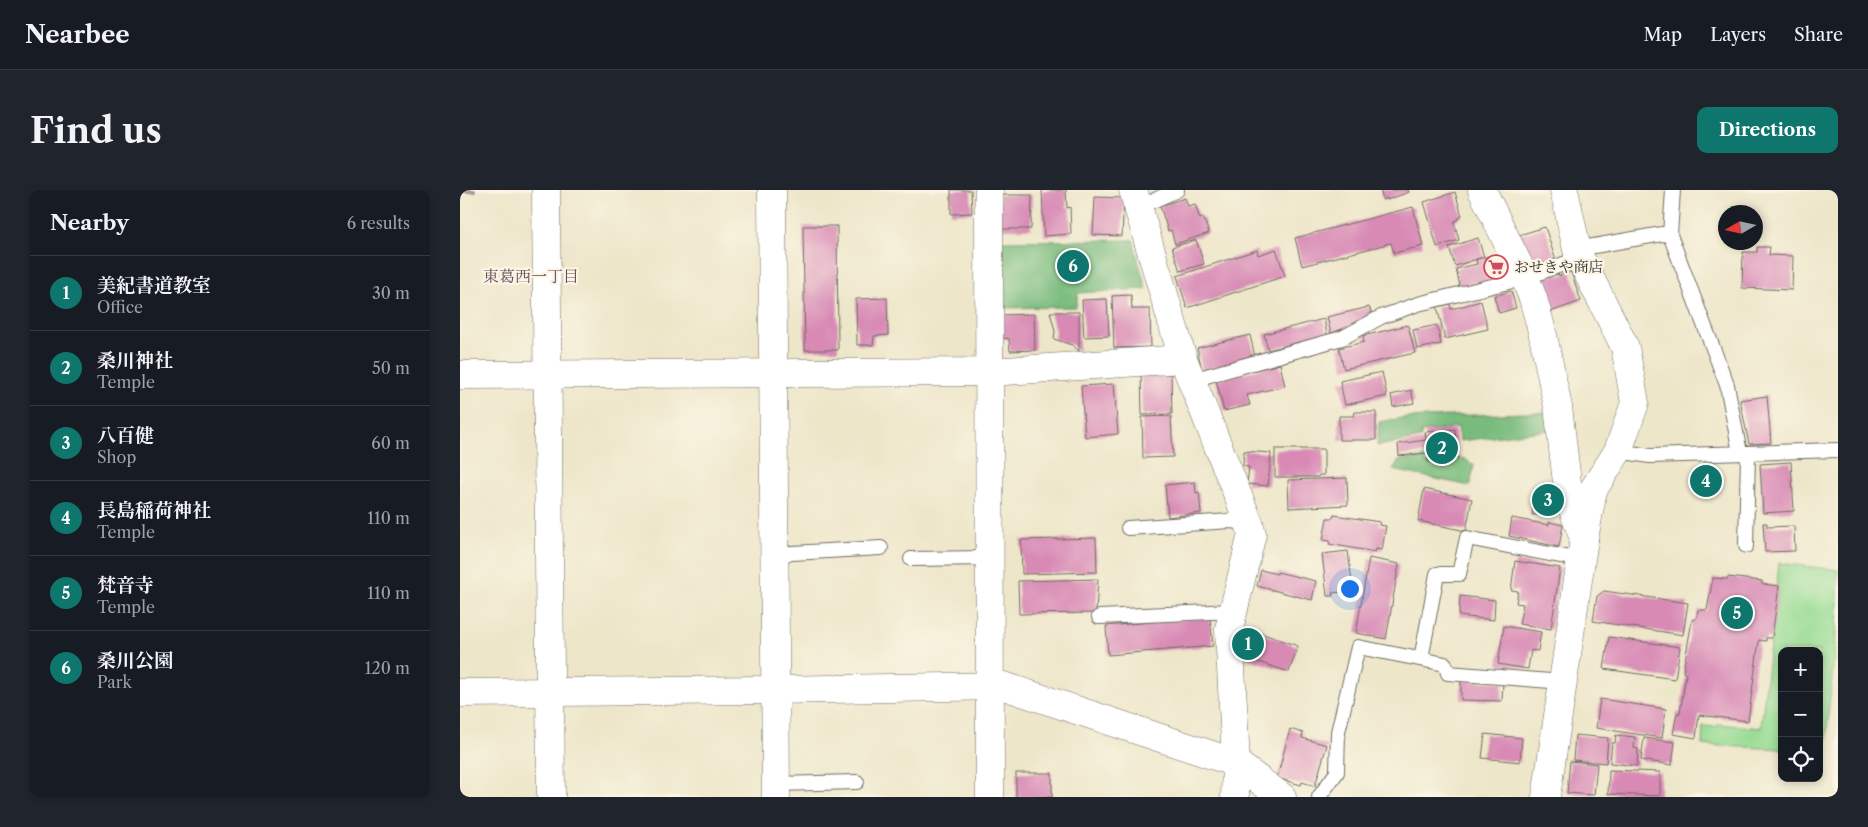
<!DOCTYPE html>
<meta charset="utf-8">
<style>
body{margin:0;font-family:"Libre Caslon Text","Noto Serif JP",serif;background:#20242c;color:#f1f3f6}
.controls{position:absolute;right:15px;bottom:15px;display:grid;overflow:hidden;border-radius:10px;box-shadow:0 2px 8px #0003}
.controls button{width:45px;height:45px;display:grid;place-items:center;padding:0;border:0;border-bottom:1px solid #363941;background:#171b24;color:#f1f3f6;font:25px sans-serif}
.compass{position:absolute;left:1258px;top:15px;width:45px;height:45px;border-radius:50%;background:#171b24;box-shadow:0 2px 8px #0003;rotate:261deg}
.you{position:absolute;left:889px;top:398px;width:18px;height:18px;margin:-12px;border:4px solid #fff;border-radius:50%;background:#1a73e8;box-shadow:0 0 0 8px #1a73e833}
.badge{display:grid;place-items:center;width:32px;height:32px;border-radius:50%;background:#0f766e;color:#fff;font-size:16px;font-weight:700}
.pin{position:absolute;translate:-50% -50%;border:2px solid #fff;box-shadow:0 1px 5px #0006}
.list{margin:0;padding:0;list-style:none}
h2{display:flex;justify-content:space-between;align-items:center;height:65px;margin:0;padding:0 20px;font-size:21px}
h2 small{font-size:16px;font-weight:400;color:#9ea1a6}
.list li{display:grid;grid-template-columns:32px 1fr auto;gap:15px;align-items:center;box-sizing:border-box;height:75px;padding:0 20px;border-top:1px solid #363941}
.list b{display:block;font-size:19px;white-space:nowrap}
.list p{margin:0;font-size:16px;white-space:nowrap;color:#9ea1a6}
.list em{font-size:16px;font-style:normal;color:#9ea1a6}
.icon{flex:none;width:28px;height:28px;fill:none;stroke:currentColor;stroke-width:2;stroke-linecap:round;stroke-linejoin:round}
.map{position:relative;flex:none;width:1378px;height:607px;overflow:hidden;border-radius:10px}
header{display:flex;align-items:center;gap:30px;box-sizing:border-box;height:70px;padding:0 25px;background:#171b24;border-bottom:1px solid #363941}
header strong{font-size:24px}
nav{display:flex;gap:28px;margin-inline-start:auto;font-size:18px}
.intro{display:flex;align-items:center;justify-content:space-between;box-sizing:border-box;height:120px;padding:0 30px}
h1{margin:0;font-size:35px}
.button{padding:12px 22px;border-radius:10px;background:#0f766e;color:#fff;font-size:18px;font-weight:700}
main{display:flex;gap:30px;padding:0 30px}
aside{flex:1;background:#171b24;border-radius:10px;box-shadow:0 2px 8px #0003}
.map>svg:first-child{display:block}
.green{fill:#96db93;stroke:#60835f}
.forest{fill:#78bb7d;stroke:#527354}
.building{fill:#d88ab5}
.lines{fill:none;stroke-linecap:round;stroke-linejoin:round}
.service-casing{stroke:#6f6c62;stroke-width:16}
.minor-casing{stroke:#6f6c62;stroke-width:29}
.tertiary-casing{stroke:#6f6c62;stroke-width:29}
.service{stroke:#fff;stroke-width:14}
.minor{stroke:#fff;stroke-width:28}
.tertiary{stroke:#fff;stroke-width:28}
.labels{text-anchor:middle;stroke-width:4.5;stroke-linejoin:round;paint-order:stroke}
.poi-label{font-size:15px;fill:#2b2b2b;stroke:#fcf5e5;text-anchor:start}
.neighbourhood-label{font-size:16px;fill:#684c5b;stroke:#fcf5e5}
</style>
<header>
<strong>Nearbee</strong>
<nav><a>Map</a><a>Layers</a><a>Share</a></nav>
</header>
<div class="intro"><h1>Find us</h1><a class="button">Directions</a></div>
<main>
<aside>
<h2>Nearby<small>6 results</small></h2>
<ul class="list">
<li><span class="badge">1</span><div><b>美紀書道教室</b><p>Office</p></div><em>30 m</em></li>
<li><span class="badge">2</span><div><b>桑川神社</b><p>Temple</p></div><em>50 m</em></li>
<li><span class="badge">3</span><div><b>八百健</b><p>Shop</p></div><em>60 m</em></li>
<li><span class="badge">4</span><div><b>長島稲荷神社</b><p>Temple</p></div><em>110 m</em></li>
<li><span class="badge">5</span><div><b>梵音寺</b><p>Temple</p></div><em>110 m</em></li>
<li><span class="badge">6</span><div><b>桑川公園</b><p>Park</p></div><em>120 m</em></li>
</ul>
</aside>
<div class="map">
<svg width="1378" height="607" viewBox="0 0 1378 607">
<rect width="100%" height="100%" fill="#fcf5e5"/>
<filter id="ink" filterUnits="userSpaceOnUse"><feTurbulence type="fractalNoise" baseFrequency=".02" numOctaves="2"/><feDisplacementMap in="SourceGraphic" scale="10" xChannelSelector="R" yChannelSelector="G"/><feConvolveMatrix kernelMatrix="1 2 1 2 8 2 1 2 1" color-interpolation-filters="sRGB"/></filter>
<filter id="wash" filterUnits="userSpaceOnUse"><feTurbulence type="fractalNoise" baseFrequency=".0096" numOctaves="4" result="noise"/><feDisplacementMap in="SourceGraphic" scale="20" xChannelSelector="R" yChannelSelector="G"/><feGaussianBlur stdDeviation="1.12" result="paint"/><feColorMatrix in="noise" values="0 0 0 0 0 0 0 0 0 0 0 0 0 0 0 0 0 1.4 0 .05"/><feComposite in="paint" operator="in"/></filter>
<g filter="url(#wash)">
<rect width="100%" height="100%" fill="#ede6c9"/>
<path class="green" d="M 1319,373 L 1378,380 L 1378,421 L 1365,561 L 1359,561 L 1359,461 L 1322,461 L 1322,559 L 1242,555 L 1243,536 L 1257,537 L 1258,534 L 1301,538 Z"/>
<g class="forest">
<path d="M 673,50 L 686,99 L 618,103 L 616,117 L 529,118 L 539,51 Z"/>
<path d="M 1089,222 L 1090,240 L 1000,251 L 998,237 L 961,242 L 961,248 L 917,256 L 919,232 L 942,228 Z"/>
<path d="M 964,267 L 965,274 L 1003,268 L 1014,275 L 1010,296 L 933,280 L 938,271 Z"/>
</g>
<g id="blocks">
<g class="building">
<rect x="0" y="0" width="15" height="2"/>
<path d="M 491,0 L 511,0 L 512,23 L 491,24 Z"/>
<path d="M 582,0 L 606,0 L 607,18 L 610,17 L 611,44 L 584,46 Z"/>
<path d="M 920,0 L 948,0 L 949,2 L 927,10 L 927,8 L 923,10 Z"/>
<path d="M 995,2 L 1002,26 L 994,32 L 999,50 L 977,57 L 964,12 Z"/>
<path d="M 540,5 L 572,5 L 571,39 L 539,39 Z"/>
<path d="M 635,7 L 664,8 L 662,46 L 633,45 Z"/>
<path d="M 725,8 L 728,16 L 735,14 L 740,29 L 743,27 L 749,43 L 715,54 L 711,40 L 708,41 L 700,16 Z"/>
<path d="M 953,17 L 963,56 L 934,63 L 931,53 L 842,76 L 835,48 Z"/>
<path d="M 343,36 L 377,36 L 378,160 L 345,160 Z"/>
<path d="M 1085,37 L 1096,71 L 1067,81 L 1056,46 Z"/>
<path d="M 1018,48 L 1024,67 L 995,76 L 989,57 Z"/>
<path d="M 736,50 L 744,74 L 720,81 L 712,57 Z"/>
<path d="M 1297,57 L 1310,57 L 1309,65 L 1333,66 L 1332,100 L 1282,98 L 1283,62 L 1297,62 Z"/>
<path d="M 816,59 L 825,86 L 727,118 L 717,86 L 797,60 L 798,65 Z"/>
<path d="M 1044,63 L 1049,86 L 1000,97 L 996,79 L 1017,74 L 1016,69 Z"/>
<path d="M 1111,82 L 1121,111 L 1090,122 L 1078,91 L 1098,83 L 1099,86 Z"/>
<path d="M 1051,101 L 1056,118 L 1039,123 L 1034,106 Z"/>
<path d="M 671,105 L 672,119 L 690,119 L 691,157 L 654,158 L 652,106 Z"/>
<path d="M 427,108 L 428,145 L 414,146 L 413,155 L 397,155 L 396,109 Z"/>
<path d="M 647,109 L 649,146 L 624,147 L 622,110 Z"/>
<path d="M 1021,111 L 1028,139 L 985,149 L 977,117 L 990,114 L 991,119 Z"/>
<path d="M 909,117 L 912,123 L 890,136 L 871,143 L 867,127 Z"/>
<path d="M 590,122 L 619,122 L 619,161 L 612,155 L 594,149 L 595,141 Z"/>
<path d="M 574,124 L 575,160 L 550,161 L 549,149 L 542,148 L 541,125 Z"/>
<path d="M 864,129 L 867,145 L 808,160 L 804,144 Z"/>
<path d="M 948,135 L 955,163 L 884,179 L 879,158 L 904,152 L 903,146 Z"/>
<path d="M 977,135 L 981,154 L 957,159 L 953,140 Z"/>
<path d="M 790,145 L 795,167 L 742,180 L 737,158 Z"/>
<path d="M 820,174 L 825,196 L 787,205 L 790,215 L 764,221 L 756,190 Z"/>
<path d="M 922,182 L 927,206 L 885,215 L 880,191 Z"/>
<path d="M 711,184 L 712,224 L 682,225 L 681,185 Z"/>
<path d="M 654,194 L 658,244 L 625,247 L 621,196 Z"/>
<path d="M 951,200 L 954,213 L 933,217 L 931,205 Z"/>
<path d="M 1307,206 L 1311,253 L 1289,254 L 1280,210 Z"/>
<path d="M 895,222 L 916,222 L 916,250 L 879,250 L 879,226 L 894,226 Z"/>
<path d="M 711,226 L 713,267 L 683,268 L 682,227 Z"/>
<path d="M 995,239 L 998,268 L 968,272 L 967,263 L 939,266 L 938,254 L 966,250 L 965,242 Z"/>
<path d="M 815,259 L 864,259 L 864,285 L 859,285 L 858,287 L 815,287 Z"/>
<path d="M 784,261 L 811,263 L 808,296 L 787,294 L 789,277 L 783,276 Z"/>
<path d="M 1331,272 L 1334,321 L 1303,323 L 1300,274 Z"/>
<path d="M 1253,280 L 1253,301 L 1239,301 L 1239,281 Z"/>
<path d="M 887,288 L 888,315 L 829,318 L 828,290 Z"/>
<path d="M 735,292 L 736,303 L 739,302 L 741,323 L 708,327 L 705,295 Z"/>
<path d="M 1098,297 L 1102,323 L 1072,325 L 1075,299 Z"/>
<path d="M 964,299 L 1012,309 L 1006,341 L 958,331 Z"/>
<path d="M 874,325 L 920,332 L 919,335 L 926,336 L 922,360 L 916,359 L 915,362 L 869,354 L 870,351 L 863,350 L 867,328 L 873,328 Z"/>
<path d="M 1052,328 L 1089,335 L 1089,332 L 1103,335 L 1099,357 L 1049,346 Z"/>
<path d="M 1303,333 L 1307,333 L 1307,337 L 1334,336 L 1335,361 L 1305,362 Z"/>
<path d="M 636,348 L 637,382 L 562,384 L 561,350 Z"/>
<path d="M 888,361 L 893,401 L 872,403 L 873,406 L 867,406 L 862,364 Z"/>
<path d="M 909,368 L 939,374 L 926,449 L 896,443 Z"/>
<path d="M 1055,371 L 1100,378 L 1091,439 L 1059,434 L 1063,414 L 1056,413 L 1058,401 L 1051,400 Z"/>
<path d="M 801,380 L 817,384 L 817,382 L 856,391 L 852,410 L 797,396 Z"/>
<path d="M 1268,387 L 1302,391 L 1302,394 L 1319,396 L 1312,448 L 1306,448 L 1306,451 L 1299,450 L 1288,531 L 1239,525 L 1236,548 L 1213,544 L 1217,523 L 1220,523 L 1226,484 L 1223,482 L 1232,430 L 1236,429 L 1238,420 L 1247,420 L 1253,388 L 1267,389 Z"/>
<path d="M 638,389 L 636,423 L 559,424 L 558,391 Z"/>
<path d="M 1144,401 L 1228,413 L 1223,445 L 1133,431 L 1137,406 Z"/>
<path d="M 1000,406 L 1035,410 L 1034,430 L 999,426 Z"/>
<path d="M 750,427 L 753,456 L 648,465 L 646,436 Z"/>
<path d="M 1044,436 L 1081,442 L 1078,461 L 1071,460 L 1068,479 L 1038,474 Z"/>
<path d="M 786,438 L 838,456 L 829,482 L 777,465 Z"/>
<path d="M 1149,447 L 1220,457 L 1215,489 L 1144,479 Z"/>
<path d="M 1001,491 L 1043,492 L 1042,511 L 1001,510 Z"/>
<path d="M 1140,509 L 1206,519 L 1202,548 L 1136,538 Z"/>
<path d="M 830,539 L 843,543 L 842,548 L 867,555 L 855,596 L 842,592 L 841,595 L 817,588 Z"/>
<path d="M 1025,544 L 1062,548 L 1060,572 L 1022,568 Z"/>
<path d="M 1115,545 L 1148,548 L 1146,573 L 1113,570 Z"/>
<path d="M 1156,545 L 1175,547 L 1174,558 L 1178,559 L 1177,576 L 1150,573 L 1152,553 L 1155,553 Z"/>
<path d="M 1184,548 L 1215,552 L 1212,575 L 1181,570 Z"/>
<path d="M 1110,571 L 1137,574 L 1134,605 L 1107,603 Z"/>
<path d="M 1149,580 L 1200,582 L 1200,606 L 1148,604 Z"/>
<rect x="556" y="583" width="36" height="24"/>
</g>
</g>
</g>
<g filter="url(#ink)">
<use href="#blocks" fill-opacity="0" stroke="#6f6c62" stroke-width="1"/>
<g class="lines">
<g class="service-casing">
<g id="service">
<path d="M 1213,0 L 1210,45 L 1267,195 L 1280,263"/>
<path d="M 679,17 L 717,0"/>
<path d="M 1117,59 L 1202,44 L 1210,45"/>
<path d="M 732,190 L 882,148 L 921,127 L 958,114 L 1065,88 L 1120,68"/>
<path d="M 1158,261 L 1190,266 L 1378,260"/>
<path d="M 668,338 L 770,331 L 789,333"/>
<path d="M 1286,356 L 1288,263"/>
<path d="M 314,364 L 421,358"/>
<path d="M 451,369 L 530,368"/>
<path d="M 639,427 L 774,421"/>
<path d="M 961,469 L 977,384 L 999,384 L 1007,348 L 1121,370"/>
<path d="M 316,594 L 397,592"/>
<path d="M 859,607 L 877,582 L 878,542 L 898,457 L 985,474 L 988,483 L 1104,492"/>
</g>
</g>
<g class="minor-casing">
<g id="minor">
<path d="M 86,0 L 91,607"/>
<path d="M 312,0 L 316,607"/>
<path d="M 529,0 L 530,607"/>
<path d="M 673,0 L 723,169 L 789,333 L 792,344 L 769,439 L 776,573 L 775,607"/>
<path d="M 1022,0 L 1065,88 L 1073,108 L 1082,141 L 1098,217 L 1109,309 L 1124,349"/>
<path d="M 1104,0 L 1118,64 L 1165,157 L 1175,213 L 1158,261 L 1133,300 L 1124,349"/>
<path d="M 0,185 L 530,182 L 723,169"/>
<path d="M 0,503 L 315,500 L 544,496 L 776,573 L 822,607"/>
</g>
</g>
<g class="tertiary-casing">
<path id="tertiary" d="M 1086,607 L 1124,349"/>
</g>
<use href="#service" class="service"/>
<use href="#minor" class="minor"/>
<use href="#tertiary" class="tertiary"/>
</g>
</g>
<defs>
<g id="supermarket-ring" transform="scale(1.25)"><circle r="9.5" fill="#fcf5e5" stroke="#d1495b" stroke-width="1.5"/><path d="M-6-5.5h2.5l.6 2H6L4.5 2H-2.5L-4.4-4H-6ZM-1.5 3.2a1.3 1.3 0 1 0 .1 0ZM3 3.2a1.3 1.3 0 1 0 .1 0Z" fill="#d1495b"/></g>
</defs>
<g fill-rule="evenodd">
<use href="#supermarket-ring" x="1036" y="77"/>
</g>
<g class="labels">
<g class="poi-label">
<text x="1054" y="82">おせきや商店</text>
</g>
<g class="neighbourhood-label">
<text x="71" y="92">東葛西一丁目</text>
</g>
</g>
</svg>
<div class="controls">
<button>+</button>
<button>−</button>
<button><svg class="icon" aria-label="locate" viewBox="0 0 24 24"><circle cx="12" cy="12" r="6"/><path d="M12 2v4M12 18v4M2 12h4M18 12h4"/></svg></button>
</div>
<svg class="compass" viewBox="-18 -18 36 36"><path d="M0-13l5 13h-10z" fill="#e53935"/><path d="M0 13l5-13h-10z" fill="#9ea1a6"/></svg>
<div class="you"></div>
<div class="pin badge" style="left:788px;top:454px">1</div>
<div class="pin badge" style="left:982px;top:258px">2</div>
<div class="pin badge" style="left:1088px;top:310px">3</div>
<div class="pin badge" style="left:1246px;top:291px">4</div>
<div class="pin badge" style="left:1277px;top:423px">5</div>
<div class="pin badge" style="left:613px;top:76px">6</div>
</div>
</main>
